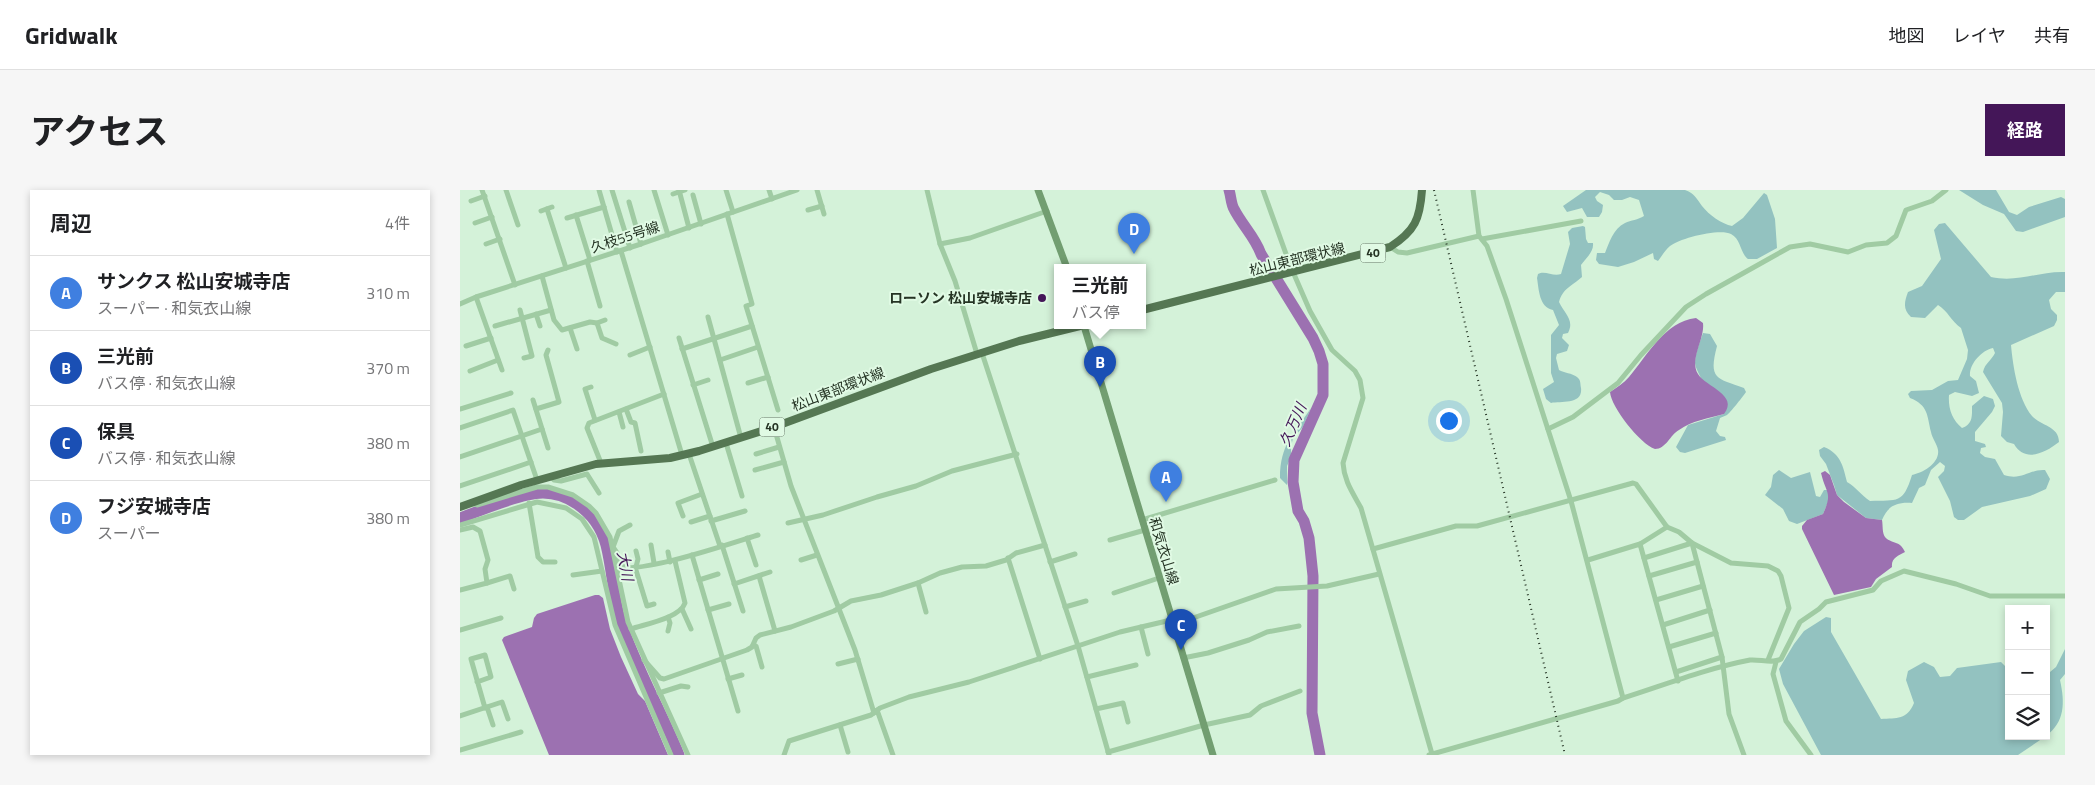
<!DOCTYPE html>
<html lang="ja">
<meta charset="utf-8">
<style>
body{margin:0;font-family:"Titillium Web","Noto Sans JP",sans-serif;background:#f6f6f6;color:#202124}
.controls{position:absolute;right:15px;bottom:15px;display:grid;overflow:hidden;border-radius:0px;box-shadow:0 2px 8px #0003}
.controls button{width:45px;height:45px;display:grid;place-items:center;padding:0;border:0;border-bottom:1px solid #e0e0e0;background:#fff;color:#202124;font:25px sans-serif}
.you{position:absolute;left:988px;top:230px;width:18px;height:18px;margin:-12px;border:4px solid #fff;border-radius:50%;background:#1a73e8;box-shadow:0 0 0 8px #1a73e833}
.badge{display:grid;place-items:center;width:32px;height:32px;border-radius:50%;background:#441658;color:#fff;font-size:16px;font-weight:700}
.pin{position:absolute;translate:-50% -41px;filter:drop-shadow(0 1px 2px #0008)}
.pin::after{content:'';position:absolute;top:26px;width:18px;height:15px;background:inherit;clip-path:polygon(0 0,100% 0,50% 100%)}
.popup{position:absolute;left:594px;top:74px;width:92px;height:65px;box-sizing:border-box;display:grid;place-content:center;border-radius:0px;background:#fff;filter:drop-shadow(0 1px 4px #0005);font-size:16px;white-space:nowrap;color:#757577}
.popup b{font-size:19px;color:#202124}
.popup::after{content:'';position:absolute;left:50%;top:100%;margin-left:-10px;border:10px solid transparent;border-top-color:#fff}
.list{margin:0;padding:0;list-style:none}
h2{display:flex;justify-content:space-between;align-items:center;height:65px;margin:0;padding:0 20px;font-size:21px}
h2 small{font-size:16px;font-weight:400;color:#757577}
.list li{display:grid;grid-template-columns:32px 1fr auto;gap:15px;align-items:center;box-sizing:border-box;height:75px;padding:0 20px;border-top:1px solid #e0e0e0}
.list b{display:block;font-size:19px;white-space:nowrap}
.list p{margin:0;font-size:16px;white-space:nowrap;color:#757577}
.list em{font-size:16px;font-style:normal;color:#757577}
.icon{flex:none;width:28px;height:28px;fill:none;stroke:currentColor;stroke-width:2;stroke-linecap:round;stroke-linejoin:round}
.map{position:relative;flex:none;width:1605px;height:565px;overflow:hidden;border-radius:0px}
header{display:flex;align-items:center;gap:30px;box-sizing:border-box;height:70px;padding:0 25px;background:#fff;border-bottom:1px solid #e0e0e0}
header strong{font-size:24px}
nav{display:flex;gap:28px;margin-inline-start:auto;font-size:18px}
.intro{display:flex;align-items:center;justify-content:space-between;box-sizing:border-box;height:120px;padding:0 30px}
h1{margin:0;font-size:35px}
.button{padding:12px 22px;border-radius:0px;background:#441658;color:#fff;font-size:18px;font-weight:700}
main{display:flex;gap:30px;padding:0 30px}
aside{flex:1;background:#fff;border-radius:0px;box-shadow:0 2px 8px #0003}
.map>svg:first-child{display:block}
.green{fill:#93c2c0}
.water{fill:#9c71b1}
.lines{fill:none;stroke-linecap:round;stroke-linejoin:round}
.river{stroke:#9c71b1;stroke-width:11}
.minor{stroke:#a0cba3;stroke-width:5}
.secondary{stroke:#729e71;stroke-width:7}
.primary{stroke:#557753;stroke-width:8}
.rail{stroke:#253424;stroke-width:2;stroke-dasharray:1 4;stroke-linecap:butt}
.poi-dot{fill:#441658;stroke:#e0fae4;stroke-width:2}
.labels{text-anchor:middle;stroke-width:4;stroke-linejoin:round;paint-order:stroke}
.shield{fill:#e0fae4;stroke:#5d6f5e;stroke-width:1}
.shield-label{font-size:12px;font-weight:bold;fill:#253424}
.street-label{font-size:14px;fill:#253424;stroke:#e0fae4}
.poi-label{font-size:14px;font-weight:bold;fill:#253424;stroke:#e0fae4;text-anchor:end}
.water-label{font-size:15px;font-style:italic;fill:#441658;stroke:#e0fae4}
</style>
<header>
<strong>Gridwalk</strong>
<nav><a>地図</a><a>レイヤ</a><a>共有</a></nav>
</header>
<div class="intro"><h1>アクセス</h1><a class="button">経路</a></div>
<main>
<aside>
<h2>周辺<small>4件</small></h2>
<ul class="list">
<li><span class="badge" style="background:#3f7fe0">A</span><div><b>サンクス 松山安城寺店</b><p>スーパー · 和気衣山線</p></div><em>310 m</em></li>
<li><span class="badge" style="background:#1a4fb4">B</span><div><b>三光前</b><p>バス停 · 和気衣山線</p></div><em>370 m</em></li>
<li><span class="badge" style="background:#1a4fb4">C</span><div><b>保具</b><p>バス停 · 和気衣山線</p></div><em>380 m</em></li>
<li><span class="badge" style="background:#3f7fe0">D</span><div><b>フジ安城寺店</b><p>スーパー</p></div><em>380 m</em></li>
</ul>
</aside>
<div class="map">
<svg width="1605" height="565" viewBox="0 0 1605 565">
<rect width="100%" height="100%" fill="#d4f2d9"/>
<g class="green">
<path d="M 1126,0 L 1225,0 C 1234,3 1237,9 1242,16 C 1249,25 1262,34 1272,36 L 1283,28 L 1304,3 L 1307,5 L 1315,29 L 1317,58 L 1297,69 L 1288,69 C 1280,63 1281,49 1271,44 C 1260,38 1220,48 1210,56 C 1205,60 1202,66 1198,71 L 1194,69 L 1193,63 L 1174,72 L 1158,77 L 1139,74 L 1136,70 L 1137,63 L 1145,63 C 1149,53 1153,39 1165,33 C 1171,30 1178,30 1184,26 L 1179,10 L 1170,7 L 1162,10 L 1154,10 L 1149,5 L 1140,2 L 1135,7 L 1137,11 L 1143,15 L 1142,22 L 1139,27 L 1127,27 L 1122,18 L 1107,22 L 1103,16 Z"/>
<path d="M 1499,0 L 1536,0 L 1549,22 L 1557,25 L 1569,17 L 1601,7 L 1605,9 L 1605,27 L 1563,42 L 1556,41 L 1544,24 L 1523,15 Z"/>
<path d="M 1485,33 L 1531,87 C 1558,93 1579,81 1605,82 L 1605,102 L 1596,102 L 1589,110 L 1591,119 L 1597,125 L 1597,130 L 1594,136 L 1551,155 C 1553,177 1558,209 1572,226 C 1581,236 1599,236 1599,252 C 1585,263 1565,273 1554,254 L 1547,252 L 1541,246 L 1543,222 L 1542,213 L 1523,182 C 1525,173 1531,171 1535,163 L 1533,158 C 1522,160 1509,174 1510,186 L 1516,191 L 1519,203 L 1512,206 L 1495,202 L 1489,205 C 1488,218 1492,230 1502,238 C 1513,234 1512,226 1512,216 L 1524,206 L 1533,209 L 1535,216 L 1532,222 L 1515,242 L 1515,251 L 1525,254 L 1526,257 L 1521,258 L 1520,263 L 1525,267 L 1535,269 L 1544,285 C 1562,291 1569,279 1585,280 L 1590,289 L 1586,299 L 1570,306 L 1522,317 L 1504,330 L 1498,330 L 1494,327 L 1490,311 L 1478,287 L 1484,281 L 1485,276 L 1480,272 L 1471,280 L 1465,295 L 1459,298 L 1452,313 C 1436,312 1428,316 1422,330 L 1406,328 L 1377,305 L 1374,295 L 1366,274 L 1360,266 L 1359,260 L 1364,257 C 1381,264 1383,276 1387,292 C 1396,297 1401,305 1410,311 C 1438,310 1443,314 1452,285 C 1463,283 1480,273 1478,260 C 1477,254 1472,248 1471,242 C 1467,225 1468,215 1450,208 L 1448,204 L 1451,201 L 1472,200 L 1488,191 L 1498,190 L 1507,169 L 1508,160 L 1501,138 C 1491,131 1488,121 1478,115 L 1465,128 L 1451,127 C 1443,119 1444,113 1448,102 L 1462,96 L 1481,69 L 1474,40 L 1479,34 Z"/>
<path d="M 1123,36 L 1125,37 L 1126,49 L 1128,53 L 1133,53 C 1134,62 1126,68 1121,75 L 1122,87 C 1112,96 1103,98 1099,112 C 1104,123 1115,130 1108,143 L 1103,144 L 1102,148 L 1109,155 L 1107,161 L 1097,164 L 1096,168 L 1099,180 C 1104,183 1112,183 1117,187 C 1121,190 1120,193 1121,198 C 1123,215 1101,211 1091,213 L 1086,209 L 1083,199 L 1094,192 L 1091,183 L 1091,145 L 1099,135 L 1093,120 C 1079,117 1079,100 1077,88 L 1078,84 C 1085,80 1093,87 1101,84 L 1110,54 L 1108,42 L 1112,38 Z"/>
<path d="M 1243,143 L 1250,144 L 1257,156 C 1248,190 1257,188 1284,198 L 1286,202 C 1285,204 1269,224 1267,225 C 1265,226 1262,227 1260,228 L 1256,241 L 1260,246 L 1265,247 L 1266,250 L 1225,263 L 1220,262 L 1216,257 L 1228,235 L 1264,224 C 1257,213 1236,184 1235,173 C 1235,164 1240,152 1243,143 Z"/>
<path d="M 851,218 L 843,237 L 833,248 L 831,257 L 831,267 L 827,276 L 827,295 L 820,288 C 820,254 834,244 851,218 Z"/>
<path d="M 1319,280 L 1331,288 L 1350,282 L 1356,306 L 1360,307 L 1364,300 L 1368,300 L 1369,310 L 1363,324 L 1337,334 L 1329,331 L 1323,319 L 1305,305 L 1311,297 L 1313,285 Z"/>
<path d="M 1366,427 L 1371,428 L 1371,442 L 1421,529 C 1437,528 1447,530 1454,513 L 1446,490 L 1448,481 L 1464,472 L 1474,477 L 1480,487 L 1490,486 L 1497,478 L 1541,472 L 1549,480 L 1549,546 L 1586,546 L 1558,565 L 1361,565 L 1323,494 L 1319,479 L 1334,454 L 1344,441 Z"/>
<path d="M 1605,459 L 1605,484 L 1600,490 C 1605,513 1605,532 1586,546 L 1586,480 L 1590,482 L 1596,477 Z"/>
</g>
<g class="water">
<path d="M 1236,128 L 1243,133 C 1245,149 1229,169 1238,184 C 1246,197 1279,205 1264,224 C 1249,228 1231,231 1219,240 C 1210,245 1206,259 1195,259 C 1180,254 1151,217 1150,202 C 1157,197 1164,193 1169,187 C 1188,165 1204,132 1236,128 Z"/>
<path d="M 1365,281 L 1370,285 L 1377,305 L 1384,312 L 1406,328 L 1422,330 C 1423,335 1422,343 1425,347 C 1431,354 1440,350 1445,362 C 1438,366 1431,368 1432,377 L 1416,389 L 1411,397 L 1374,405 L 1342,339 L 1342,336 L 1347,330 L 1363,324 C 1373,302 1366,304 1361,283 Z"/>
<path d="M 135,405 L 139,405 L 143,408 L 150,439 L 161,467 L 178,504 L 185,511 L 208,565 L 89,565 L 42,450 L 44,447 L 72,437 L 74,428 L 77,424 Z"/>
</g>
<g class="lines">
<g class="river">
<path d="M 769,0 C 771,6 771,14 774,19 C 782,35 795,47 801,64 L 853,148 L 859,161 L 863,174 L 863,205 L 834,270 L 833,292 L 838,321 L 844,331 L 849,348 L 853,386 L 852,523 L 860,565"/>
<path d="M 0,328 C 22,320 45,310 68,305 C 104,296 137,322 146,355 C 152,379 153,405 160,429 C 175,476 201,520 219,565"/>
</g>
<g class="minor">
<path d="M 22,0 L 55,95"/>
<path d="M 46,0 L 58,35"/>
<path d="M 139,0 L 157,62"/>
<path d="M 152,0 L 170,58"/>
<path d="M 194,0 L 208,45"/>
<path d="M 219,0 L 229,38"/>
<path d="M 266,0 L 273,22"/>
<path d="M 309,0 L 312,9"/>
<path d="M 357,0 L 364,24"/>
<path d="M 467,0 L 480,54 L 495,91 L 517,164"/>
<path d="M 803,0 L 830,75 L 850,121 L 872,160 L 895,181 L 900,190 L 903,208 L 883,273 C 884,291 893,303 901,318 L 972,564"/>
<path d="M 1013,0 L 1019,46"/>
<path d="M 213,4 L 225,0"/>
<path d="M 233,5 L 241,34"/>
<path d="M 11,11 L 25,6"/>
<path d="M 169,12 L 181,54"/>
<path d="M 87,19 L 106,78"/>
<path d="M 348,20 L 362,16"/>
<path d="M 81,21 L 92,17"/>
<path d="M 267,24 L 292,114 L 286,116 L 318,220"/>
<path d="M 116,25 L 130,70"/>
<path d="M 107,28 L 144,17"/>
<path d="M 15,33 L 32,27"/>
<path d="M 1022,49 L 1121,31"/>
<path d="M 26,54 L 40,49"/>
<path d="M 480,54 L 510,48 L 587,21"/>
<path d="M 930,57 L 938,62 L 947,63 L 1019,46 L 1027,56 L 1046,109 L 1111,311 L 1163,508"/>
<path d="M 161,61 L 222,265"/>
<path d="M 127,71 L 140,116"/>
<path d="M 82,86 L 94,130 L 102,140 L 130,132 L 137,133 L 145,130"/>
<path d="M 16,107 L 42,180"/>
<path d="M 0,114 L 16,107 L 181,54 L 337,0"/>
<path d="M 60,120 L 72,166 L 64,168"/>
<path d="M 76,124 L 80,136"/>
<path d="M 248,127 L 281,248"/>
<path d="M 137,133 L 142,148 L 156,154"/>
<path d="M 35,136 L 91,120"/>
<path d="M 110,138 L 117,159"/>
<path d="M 219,148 L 253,257"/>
<path d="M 6,156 L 31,148"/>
<path d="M 222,159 L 292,136"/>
<path d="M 522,163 L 618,456 L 649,565"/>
<path d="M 170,165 L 190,157"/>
<path d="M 260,170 L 298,157"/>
<path d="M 10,181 L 38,170"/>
<path d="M 288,193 L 308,187"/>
<path d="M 233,195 L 248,190"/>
<path d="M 131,197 L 125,199 L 135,230"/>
<path d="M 73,210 L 88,258"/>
<path d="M 0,219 L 51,203"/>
<path d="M 76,219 L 99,212 L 86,165 L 88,160"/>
<path d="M 166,219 L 171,232 L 175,233 L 181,261"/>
<path d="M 159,222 L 163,237"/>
<path d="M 314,237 L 331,296 L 395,460 L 414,523"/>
<path d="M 0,238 L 53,220 L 77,290"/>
<path d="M 1088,239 L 1113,227 L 1158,193 L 1181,165 L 1226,117 L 1246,104 L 1330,57 L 1350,54 L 1388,62 L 1406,55 L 1427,53 L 1436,46 L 1446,20 L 1472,11 L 1486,0"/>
<path d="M 266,253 L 282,306"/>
<path d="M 229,264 L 260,356"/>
<path d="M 296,264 L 319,257"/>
<path d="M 0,267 L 82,239"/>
<path d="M 141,273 L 127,238 L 129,233 L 204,204"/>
<path d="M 295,280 L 324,272"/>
<path d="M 91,286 L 94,290 L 101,291 L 127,284 L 139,303"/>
<path d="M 0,296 L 71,272"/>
<path d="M 11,313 L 17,315 L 77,297 L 88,297 L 113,305 L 129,316 L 136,323 L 150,347 L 168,432 L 228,565"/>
<path d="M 69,313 L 78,367 L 83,372 L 95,372"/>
<path d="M 223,326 L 218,313 L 242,304"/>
<path d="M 682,330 L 815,290"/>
<path d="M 251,331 L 285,321"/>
<path d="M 231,332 L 250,326"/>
<path d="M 328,333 L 363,325 L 417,307 L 456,296 L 492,281 L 557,264"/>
<path d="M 0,335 L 77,312 L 106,318 L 122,329 L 134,347 L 155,435 L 211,565"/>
<path d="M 170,335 L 159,341 L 153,357 L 157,363 L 161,375 C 173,387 278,351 298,345"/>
<path d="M 0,340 L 13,337 L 20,341 L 28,370 L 25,379 L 27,393 L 0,400"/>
<path d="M 287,348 L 296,375"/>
<path d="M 650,350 L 685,340"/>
<path d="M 1232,353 L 1262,467 L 1269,524 L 1284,565"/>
<path d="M 1180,354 L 1207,337"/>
<path d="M 191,355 L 194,373"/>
<path d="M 262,355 L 283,421"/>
<path d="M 913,359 L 996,336 L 1017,336 L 1173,293 L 1176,294 L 1207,337 L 1219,342 L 1232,353 L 1271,373 L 1308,376 L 1318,381 L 1321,386 L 1329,418 L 1308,470"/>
<path d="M 176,361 L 178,369 L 176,377"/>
<path d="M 208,362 L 210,372"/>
<path d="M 232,365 L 278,521"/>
<path d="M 548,368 L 580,469"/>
<path d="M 1184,368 L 1232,353"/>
<path d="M 341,370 L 357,365"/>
<path d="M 1128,370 L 1180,354 L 1218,491"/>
<path d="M 590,372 L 615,364"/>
<path d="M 175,377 L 187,416 L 194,414"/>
<path d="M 113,385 L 142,381"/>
<path d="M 299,386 L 315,441"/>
<path d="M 1189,386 L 1237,372"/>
<path d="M 239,390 L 258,384"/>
<path d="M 27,393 L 50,386 L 54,399"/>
<path d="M 458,393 L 466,422"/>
<path d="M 274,394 L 310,382"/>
<path d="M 654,403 L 699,388"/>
<path d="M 1196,410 L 1243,396"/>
<path d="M 605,417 L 626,411"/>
<path d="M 222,419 L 231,439"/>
<path d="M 248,420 L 269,414"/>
<path d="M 208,427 L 210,433 L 208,441"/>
<path d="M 713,435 L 816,399 L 867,396 L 919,384"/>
<path d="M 1203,435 L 1250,420"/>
<path d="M 681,437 L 688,464"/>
<path d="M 171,439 C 185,434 220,428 225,413 L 215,371"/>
<path d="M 0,440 L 41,428"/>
<path d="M 293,455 L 296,456 L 302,477"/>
<path d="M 1209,457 L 1256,443"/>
<path d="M 723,468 L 748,463 L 789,450 L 807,442 L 839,436"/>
<path d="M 184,470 L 200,488 L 204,489 L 287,460 L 292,457 L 296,448 L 300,445 L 331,437 L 374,421 L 391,411 L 421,405 L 458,393 L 480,383 L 502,377 L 526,376 L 546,370 L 556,363 L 585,355"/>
<path d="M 1316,472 L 1313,484 L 1326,531 L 1351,565"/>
<path d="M 378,474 L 398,469"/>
<path d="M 1216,482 L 1262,467"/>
<path d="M 627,487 L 676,475"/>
<path d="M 268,489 L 282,485"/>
<path d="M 17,492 L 31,487 L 25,465 L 11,469 L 25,518"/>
<path d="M 199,503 L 221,496 L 228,497"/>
<path d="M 27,517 L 33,535"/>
<path d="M 636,519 L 663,513 L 668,532"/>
<path d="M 417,520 L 433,565"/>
<path d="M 0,526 L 42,512 L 48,529"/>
<path d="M 380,535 L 388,562"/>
<path d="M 0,560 L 61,542"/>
<path d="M 648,562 L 744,535 L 790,525 L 801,516 L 840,501"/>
<path d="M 324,565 L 329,551 L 411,525 L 420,518 L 449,507 L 509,492 L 660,442 L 711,430"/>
<path d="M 969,565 L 1158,511 L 1163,508 C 1204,495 1248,478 1290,470 C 1300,469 1312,474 1321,469 L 1340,432 L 1359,419 L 1366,412 L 1413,400 L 1421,391 L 1444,381 L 1496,394 L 1530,406 L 1605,406"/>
</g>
<g class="secondary">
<path d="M 578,0 L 607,78"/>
<path d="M 624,136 L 753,565"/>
</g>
<g class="primary">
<path d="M 682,120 L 930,57 C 955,41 960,29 962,0"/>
<path d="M 0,317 L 61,295 L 136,274 L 210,268 L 239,261 L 314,237 L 471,179 L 559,151 L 620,136"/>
</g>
<path class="rail" d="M 974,0 L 1105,565"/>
</g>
<circle class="poi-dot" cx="582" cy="108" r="5"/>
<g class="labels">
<g class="shield">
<rect x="900.5" y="53.5" width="25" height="19" rx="4"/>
<rect x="299.5" y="227.5" width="25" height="19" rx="4"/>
</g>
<g class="shield-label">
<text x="913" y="67">40</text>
<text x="312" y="241">40</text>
</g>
<g class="street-label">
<text transform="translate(165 47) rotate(-18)" y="5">久枝55号線</text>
<text transform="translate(837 69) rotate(-14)" y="5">松山東部環状線</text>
<text transform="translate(378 199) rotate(-21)" y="5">松山東部環状線</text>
<text transform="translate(704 361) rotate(73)" y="5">和気衣山線</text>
</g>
<g class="poi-label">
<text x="572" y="113">ローソン 松山安城寺店</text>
</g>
<g class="water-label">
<text transform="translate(833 235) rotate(-66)" y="5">久万川</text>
<text transform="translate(165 376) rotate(79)" y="5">大川</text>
</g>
</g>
</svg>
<div class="controls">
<button>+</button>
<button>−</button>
<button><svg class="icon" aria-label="layers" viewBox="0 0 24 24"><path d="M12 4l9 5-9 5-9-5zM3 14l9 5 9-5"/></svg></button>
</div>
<div class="you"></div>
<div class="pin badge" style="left:706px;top:312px;background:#3f7fe0">A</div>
<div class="pin badge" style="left:640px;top:197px;background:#1a4fb4">B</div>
<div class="popup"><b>三光前</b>バス停</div>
<div class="pin badge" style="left:721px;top:460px;background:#1a4fb4">C</div>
<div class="pin badge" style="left:674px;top:64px;background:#3f7fe0">D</div>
</div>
</main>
